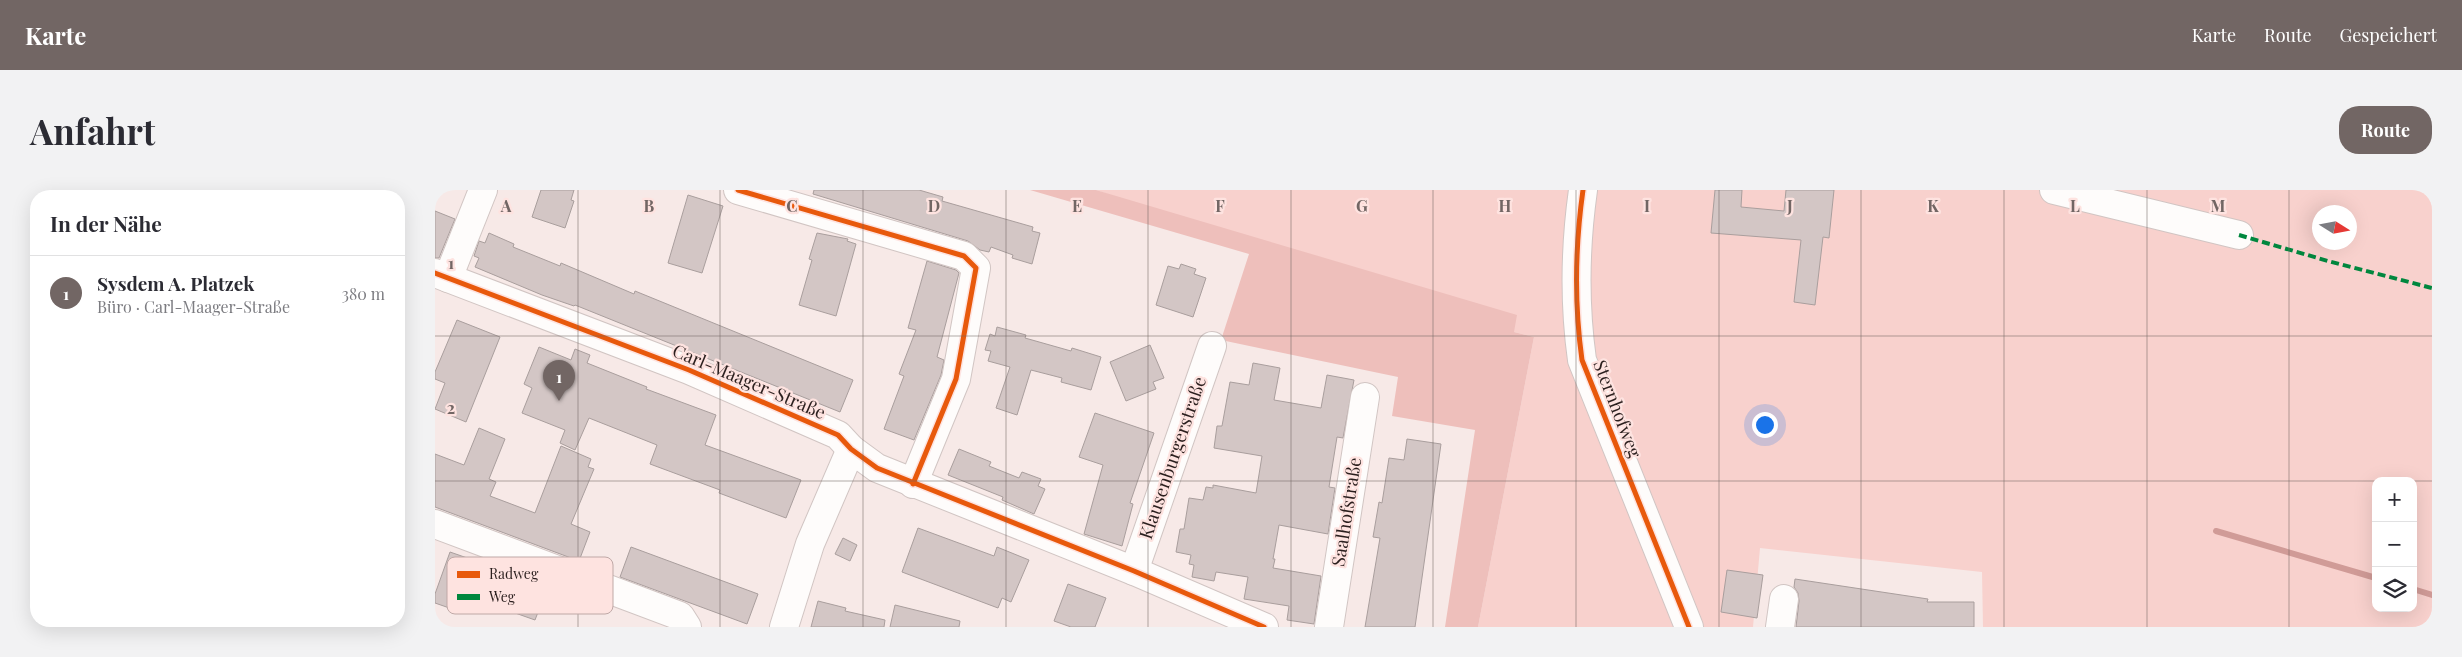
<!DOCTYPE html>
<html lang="de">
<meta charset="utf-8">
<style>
body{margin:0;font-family:"Playfair Display",serif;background:#f2f2f3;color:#2b2b33}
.controls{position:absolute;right:15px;bottom:15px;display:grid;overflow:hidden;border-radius:10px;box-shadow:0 5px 20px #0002}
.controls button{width:45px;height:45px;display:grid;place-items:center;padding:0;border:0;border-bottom:1px solid #e1e1e2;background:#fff;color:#2b2b33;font:25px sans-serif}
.compass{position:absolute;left:1877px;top:15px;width:45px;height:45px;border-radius:50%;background:#fff;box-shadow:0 5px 20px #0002;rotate:101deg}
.you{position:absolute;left:1329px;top:234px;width:18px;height:18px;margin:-12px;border:4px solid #fff;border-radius:50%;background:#1a73e8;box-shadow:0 0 0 8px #1a73e833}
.badge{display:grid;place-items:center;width:32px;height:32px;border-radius:50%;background:#726664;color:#fff;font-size:16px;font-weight:700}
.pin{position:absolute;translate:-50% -41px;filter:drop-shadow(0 1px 2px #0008)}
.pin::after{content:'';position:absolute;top:26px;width:18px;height:15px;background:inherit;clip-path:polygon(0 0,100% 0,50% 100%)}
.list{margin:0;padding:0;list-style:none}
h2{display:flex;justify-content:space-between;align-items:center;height:65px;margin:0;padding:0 20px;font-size:21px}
h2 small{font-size:16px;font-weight:400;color:#7c7c81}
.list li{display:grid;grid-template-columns:32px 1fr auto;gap:15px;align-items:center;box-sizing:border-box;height:75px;padding:0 20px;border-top:1px solid #e1e1e2}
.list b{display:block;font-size:19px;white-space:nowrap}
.list p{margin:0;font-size:16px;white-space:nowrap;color:#7c7c81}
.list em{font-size:16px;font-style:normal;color:#7c7c81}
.icon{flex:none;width:28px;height:28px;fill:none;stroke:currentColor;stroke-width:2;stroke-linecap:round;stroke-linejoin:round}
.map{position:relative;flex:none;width:1997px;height:437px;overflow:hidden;border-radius:20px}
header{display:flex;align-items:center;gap:30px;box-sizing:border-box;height:70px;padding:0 25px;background:#726664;color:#fff}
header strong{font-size:24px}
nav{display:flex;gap:28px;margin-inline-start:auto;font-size:18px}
.intro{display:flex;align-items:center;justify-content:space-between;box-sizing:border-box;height:120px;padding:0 30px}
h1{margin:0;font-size:35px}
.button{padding:12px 22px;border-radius:20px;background:#726664;color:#fff;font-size:18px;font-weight:700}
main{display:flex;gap:30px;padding:0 30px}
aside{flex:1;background:#fff;border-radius:20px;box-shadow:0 5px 20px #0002}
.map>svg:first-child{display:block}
.green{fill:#f8d1cd;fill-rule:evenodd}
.forest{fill:#eebfbb}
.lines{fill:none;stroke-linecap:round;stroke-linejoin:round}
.stream{stroke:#d09b97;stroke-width:6}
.building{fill:#d3c6c5;stroke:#a99e9d}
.minor-casing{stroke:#d1c5c3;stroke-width:30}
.minor{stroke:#fefcfb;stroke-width:28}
.quiet{stroke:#00873e;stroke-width:4;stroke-dasharray:8 4;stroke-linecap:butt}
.cycleway-casing{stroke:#fee3e0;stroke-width:8}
.cycleway{stroke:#e8590c;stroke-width:5}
.grid{fill:none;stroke:#726664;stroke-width:1;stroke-opacity:0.55}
.labels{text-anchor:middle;stroke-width:4.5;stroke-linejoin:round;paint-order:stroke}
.street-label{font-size:18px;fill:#2b1f1e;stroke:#fee3e0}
.key{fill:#fee3e0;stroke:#bfa8a6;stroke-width:1}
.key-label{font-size:14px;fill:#2b1f1e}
.grid-label{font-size:16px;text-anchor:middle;font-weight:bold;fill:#726664;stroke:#fee3e0;stroke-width:4.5;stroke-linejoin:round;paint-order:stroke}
</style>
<header>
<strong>Karte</strong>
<nav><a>Karte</a><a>Route</a><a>Gespeichert</a></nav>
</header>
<div class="intro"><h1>Anfahrt</h1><a class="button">Route</a></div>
<main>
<aside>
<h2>In der Nähe<small></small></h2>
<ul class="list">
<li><span class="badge">1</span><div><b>Sysdem A. Platzek</b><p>Büro · Carl-Maager-Straße</p></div><em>380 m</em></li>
</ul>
</aside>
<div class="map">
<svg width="1997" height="437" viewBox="0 0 1997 437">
<rect width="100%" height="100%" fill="#f7e9e7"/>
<path class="green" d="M 661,0 L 1997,0 L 1997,437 L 1548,437 L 1547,382 L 1325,358 L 1318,437 L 1043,437 L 1099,147 L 1079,142 ZM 1884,22 L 1914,22 L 1914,52 L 1884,52 ZM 1941,291 L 1978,291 L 1978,418 L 1941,418 Z"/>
<path class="forest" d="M 595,0 L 661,0 L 1082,125 L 1079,142 L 1099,147 L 1043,437 L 1010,437 L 1040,240 L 957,226 L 963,187 L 786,150 L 814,64 Z"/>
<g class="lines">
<g class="stream">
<path d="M 1781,341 L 1941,388"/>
<path d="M 1978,399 L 1997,405"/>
</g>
</g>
<g class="building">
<path d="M 106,0 L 139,0 L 136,10 L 139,11 L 130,38 L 97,27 Z"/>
<path d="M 379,0 L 484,0 L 508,7 L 507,11 L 598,37 L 597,41 L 605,43 L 597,74 L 577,68 L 578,65 L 556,57 L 554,62 L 545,60 L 533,51 L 378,4 Z"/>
<path d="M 1280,0 L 1307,0 L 1306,17 L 1349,21 L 1351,0 L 1399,0 L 1394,48 L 1388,47 L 1380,115 L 1359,112 L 1366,50 L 1276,43 Z"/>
<path d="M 253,5 L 288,16 L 267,83 L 233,73 Z"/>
<path d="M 0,21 L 20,29 L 4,68 L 0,68 Z"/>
<path d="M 54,43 L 79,54 L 78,57 L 125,76 L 126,73 L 199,104 L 200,101 L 418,190 L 405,222 L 140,115 L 139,116 L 107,105 L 40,77 L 44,68 L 39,66 L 44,51 L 50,53 Z"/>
<path d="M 382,43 L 413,49 L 412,51 L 421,54 L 401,126 L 364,115 L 377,70 L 374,69 Z"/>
<path d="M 492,71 L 521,80 L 524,83 L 502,167 L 509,170 L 506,185 L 479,250 L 449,239 L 469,186 L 464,184 L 481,140 L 473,138 Z"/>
<path d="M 746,74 L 761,79 L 759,84 L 771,88 L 758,127 L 721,115 L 733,76 L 744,79 Z"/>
<path d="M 22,130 L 65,147 L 31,232 L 0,219 L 10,193 L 0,189 L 0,182 Z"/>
<path d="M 562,137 L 591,145 L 590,148 L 636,161 L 637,158 L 666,167 L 656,200 L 626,192 L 627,188 L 596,180 L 582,225 L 561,218 L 575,177 L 553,171 L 556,161 L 550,160 L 555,144 L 560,146 Z"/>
<path d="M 715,155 L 729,188 L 718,192 L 721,199 L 691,211 L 675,172 Z"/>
<path d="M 104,157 L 136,170 L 140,159 L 155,165 L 152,173 L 212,197 L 211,199 L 281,225 L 270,255 L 366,290 L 351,328 L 284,303 L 285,300 L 215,274 L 222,255 L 154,228 L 140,260 L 125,253 L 130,240 L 87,223 L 97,198 L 89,194 Z"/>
<path d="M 818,173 L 845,178 L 839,210 L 886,218 L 892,185 L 919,190 L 908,248 L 902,247 L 894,297 L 900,298 L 893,344 L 844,335 L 838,369 L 840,369 L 838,378 L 886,386 L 879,434 L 852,430 L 854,416 L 809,409 L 813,387 L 781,382 L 779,391 L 757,387 L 759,375 L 754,374 L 756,365 L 741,362 L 745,339 L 749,339 L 754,308 L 768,310 L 771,297 L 778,298 L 778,295 L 821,303 L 827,266 L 779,258 L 782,236 L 787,236 L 795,192 L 814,195 Z"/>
<path d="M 660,223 L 719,243 L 695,313 L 698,314 L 687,356 L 649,344 L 668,275 L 644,267 Z"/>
<path d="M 44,238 L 70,249 L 54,289 L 61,292 L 55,306 L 100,323 L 126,256 L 156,269 L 153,277 L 159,279 L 136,334 L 155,342 L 144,371 L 0,317 L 0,264 L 29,275 Z"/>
<path d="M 972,249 L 1006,254 L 980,437 L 930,437 L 945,348 L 938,347 L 944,312 L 947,313 L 954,268 L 969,270 Z"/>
<path d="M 524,259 L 556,272 L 554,276 L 584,288 L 587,282 L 606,289 L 603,296 L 610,299 L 599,324 L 567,310 L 568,307 L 513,285 Z"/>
<path d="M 483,338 L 559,366 L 562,357 L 594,370 L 576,412 L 567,408 L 563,418 L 467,382 Z"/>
<path d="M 408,348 L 422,355 L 415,371 L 400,364 Z"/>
<path d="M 196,357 L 323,404 L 312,434 L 185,387 Z"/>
<path d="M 15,362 L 38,370 L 31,387 L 35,388 L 23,421 L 0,413 L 0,404 Z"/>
<path d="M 1292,380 L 1328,385 L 1322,428 L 1286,422 Z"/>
<path d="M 82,385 L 113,396 L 100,430 L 66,418 L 77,390 L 80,391 Z"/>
<path d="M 1360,389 L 1493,409 L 1492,412 L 1539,412 L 1539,437 L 1361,437 L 1364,411 L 1363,403 L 1359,397 Z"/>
<path d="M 633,394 L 671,408 L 660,437 L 636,437 L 619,431 Z"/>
<path d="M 383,411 L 411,418 L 410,421 L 450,430 L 449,437 L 376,437 Z"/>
<path d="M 460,415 L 525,431 L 524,437 L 455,437 Z"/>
</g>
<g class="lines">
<g class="minor-casing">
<g id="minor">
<path d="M 303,0 L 529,66 L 541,78 L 521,189 L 478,294"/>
<path d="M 1148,0 C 1140,57 1139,113 1147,170 L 1254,437"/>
<path d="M 1619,0 L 1804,45"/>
<path d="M 0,83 L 254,180 L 403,245 L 416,259 L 442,278 L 699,381 L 829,437"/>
<path d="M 13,88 L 48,0"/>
<path d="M 0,334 L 245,426 L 252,437"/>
<path d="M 699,381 L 777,156"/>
<path d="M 349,437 L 375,354 L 416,259"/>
<path d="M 894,437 L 930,207"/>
<path d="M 1345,437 L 1349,409"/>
</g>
</g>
<use href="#minor" class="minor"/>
<path class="quiet" d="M 1804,45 L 1893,71 L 1997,98"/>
<g class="cycleway-casing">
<g id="cycleway">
<path d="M 303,0 L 529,66 L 541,78 L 521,189 L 478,294"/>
<path d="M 1148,0 C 1140,57 1139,113 1147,170 L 1254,437"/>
<path d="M 0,83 L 254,180 L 403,245 L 416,259 L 442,278 L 699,381 L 829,437"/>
</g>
</g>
<use href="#cycleway" class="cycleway"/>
</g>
<path class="grid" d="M 143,0 L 143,437M 285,0 L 285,437M 428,0 L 428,437M 571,0 L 571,437M 713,0 L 713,437M 856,0 L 856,437M 998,0 L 998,437M 1141,0 L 1141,437M 1284,0 L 1284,437M 1426,0 L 1426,437M 1569,0 L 1569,437M 1712,0 L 1712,437M 1854,0 L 1854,437M 0,146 L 1997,146M 0,291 L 1941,291M 1978,291 L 1997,291"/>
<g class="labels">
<g class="street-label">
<text transform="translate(314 192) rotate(23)" y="6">Carl-Maager-Straße</text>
<text transform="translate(1182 219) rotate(69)" y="6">Sternhofweg</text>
<text transform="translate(738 268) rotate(-71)" y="6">Klausenburgerstraße</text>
<text transform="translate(912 322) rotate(-81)" y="6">Saalhofstraße</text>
</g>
</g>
<rect x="12" y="367" width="166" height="57" rx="8" class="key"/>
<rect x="22" y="381" width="23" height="7" fill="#e8590c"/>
<rect x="22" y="404" width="23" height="6" fill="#00873e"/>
<g class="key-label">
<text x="54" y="389">Radweg</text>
<text x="54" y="412">Weg</text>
</g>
<g class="grid-label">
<text x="71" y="22">A</text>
<text x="214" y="22">B</text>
<text x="357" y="22">C</text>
<text x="499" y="22">D</text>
<text x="642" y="22">E</text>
<text x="785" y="22">F</text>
<text x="927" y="22">G</text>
<text x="1070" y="22">H</text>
<text x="1212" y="22">I</text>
<text x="1355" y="22">J</text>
<text x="1498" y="22">K</text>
<text x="1640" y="22">L</text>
<text x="1783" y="22">M</text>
<text x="16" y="79">1</text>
<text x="16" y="224">2</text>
</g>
</svg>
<div class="controls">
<button>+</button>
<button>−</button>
<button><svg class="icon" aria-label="layers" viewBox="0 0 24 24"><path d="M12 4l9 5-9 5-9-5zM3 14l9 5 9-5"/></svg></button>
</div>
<svg class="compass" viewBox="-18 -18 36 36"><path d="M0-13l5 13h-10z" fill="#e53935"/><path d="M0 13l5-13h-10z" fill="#7c7c81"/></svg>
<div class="you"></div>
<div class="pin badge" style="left:124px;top:211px">1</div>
</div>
</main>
